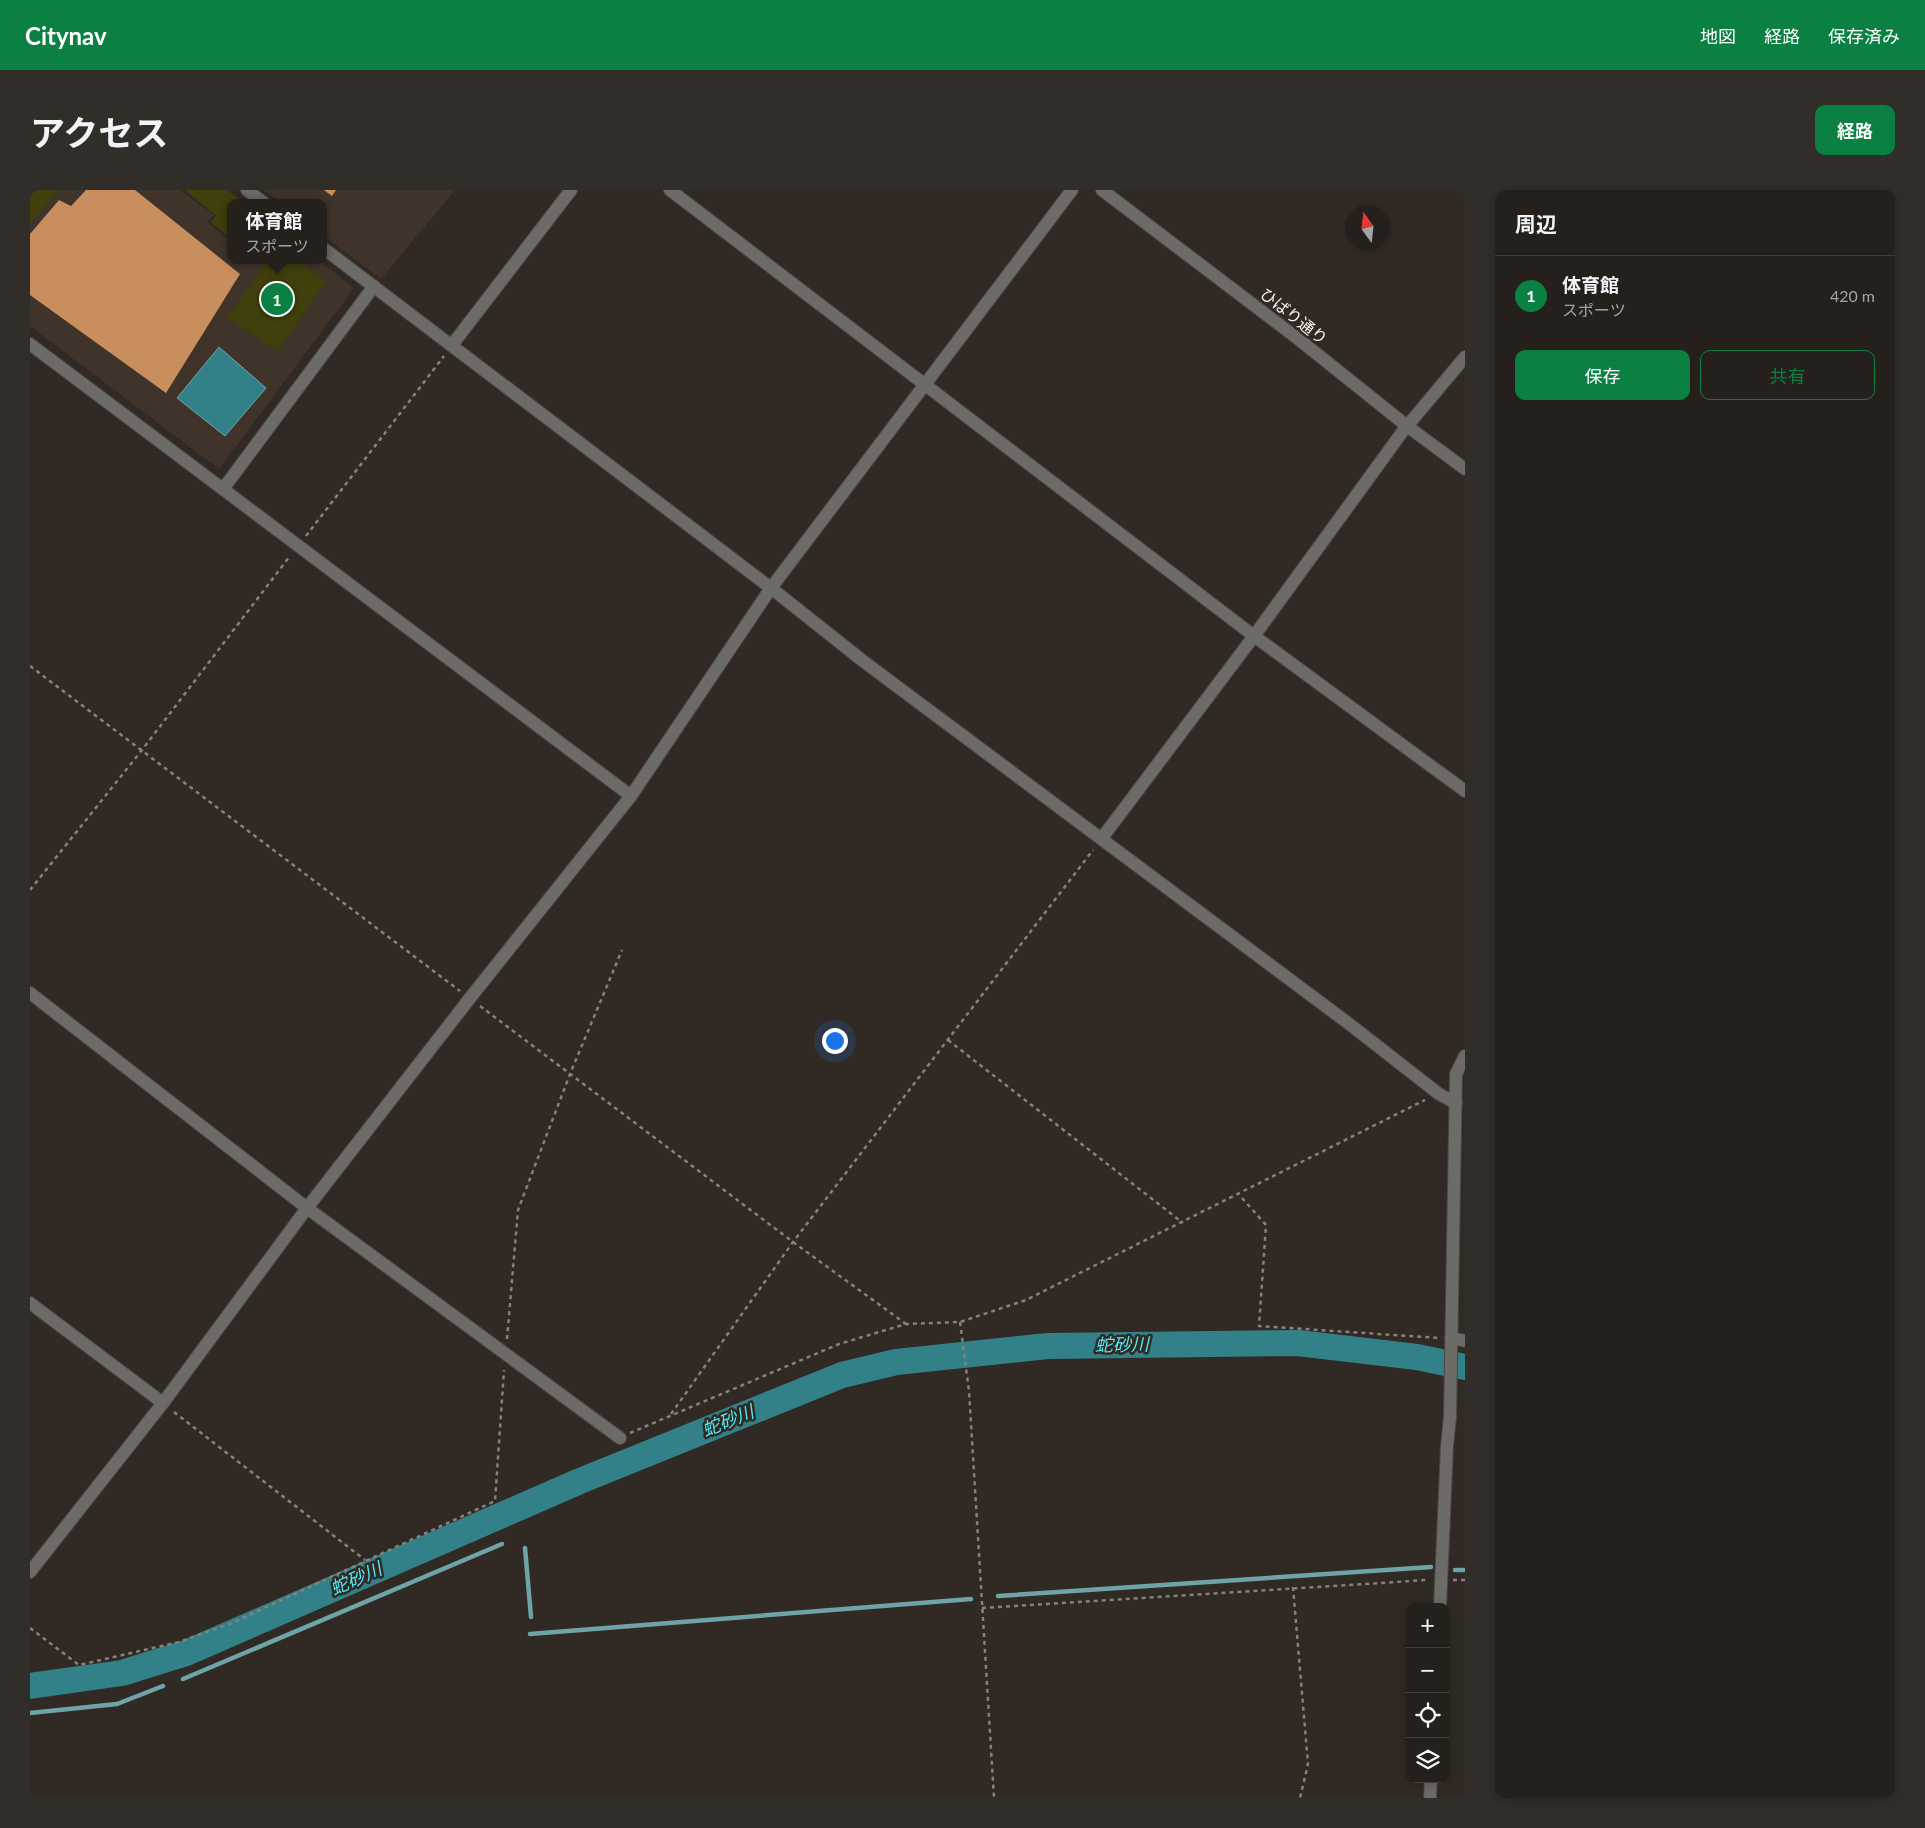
<!DOCTYPE html>
<html lang="ja">
<meta charset="utf-8">
<style>
body{margin:0;font-family:Lato,"Noto Sans JP",sans-serif;background:#312d28;color:#f1f3f6}
.controls{position:absolute;right:15px;bottom:15px;display:grid;overflow:hidden;border-radius:10px;box-shadow:0 2px 12px #0003}
.controls button{width:45px;height:45px;display:grid;place-items:center;padding:0;border:0;border-bottom:1px solid #423e3a;background:#25201b;color:#f1f3f6;font:25px sans-serif}
.compass{position:absolute;left:1315px;top:15px;width:45px;height:45px;border-radius:50%;background:#25201b;box-shadow:0 2px 12px #0003;rotate:345deg}
.you{position:absolute;left:804px;top:850px;width:18px;height:18px;margin:-12px;border:4px solid #fff;border-radius:50%;background:#1a73e8;box-shadow:0 0 0 8px #1a73e833}
.badge{display:grid;place-items:center;width:32px;height:32px;border-radius:50%;background:#0b8043;color:#fff;font-size:16px;font-weight:700}
.pin{position:absolute;translate:-50% -50%;border:2px solid #fff;box-shadow:0 1px 5px #0006}
.popup{position:absolute;left:197px;top:9px;width:100px;height:65px;box-sizing:border-box;display:grid;place-content:center;border-radius:10px;background:#25201b;filter:drop-shadow(0 1px 4px #0005);font-size:16px;white-space:nowrap;color:#a3a3a3}
.popup b{font-size:19px;color:#f1f3f6}
.popup::after{content:'';position:absolute;left:50%;top:100%;margin-left:-10px;border:10px solid transparent;border-top-color:#25201b}
.list{margin:0;padding:0;list-style:none}
h2{display:flex;justify-content:space-between;align-items:center;height:65px;margin:0;padding:0 20px;font-size:21px}
h2 small{font-size:16px;font-weight:400;color:#a3a3a3}
.list li{display:grid;grid-template-columns:32px 1fr auto;gap:15px;align-items:center;box-sizing:border-box;height:80px;padding:0 20px;border-top:1px solid #423e3a}
.list b{display:block;font-size:19px;white-space:nowrap}
.list p{margin:0;font-size:16px;white-space:nowrap;color:#a3a3a3}
.list em{font-size:16px;font-style:normal;color:#a3a3a3}
.actions{display:flex;gap:10px;padding:15px 20px}
.actions a{flex:1;padding:11px 0;border:1px solid #0b8043;border-radius:10px;text-align:center;font-size:18px;color:#0b8043}
.actions .main{background:#0b8043;color:#fff}
.icon{flex:none;width:28px;height:28px;fill:none;stroke:currentColor;stroke-width:2;stroke-linecap:round;stroke-linejoin:round}
.map{position:relative;flex:none;width:1435px;height:1608px;overflow:hidden;border-radius:10px}
header{display:flex;align-items:center;gap:30px;box-sizing:border-box;height:70px;padding:0 25px;background:#0b8043;color:#fff}
header strong{font-size:24px}
nav{display:flex;gap:28px;margin-inline-start:auto;font-size:18px}
.intro{display:flex;align-items:center;justify-content:space-between;box-sizing:border-box;height:120px;padding:0 30px}
h1{margin:0;font-size:35px}
.button{padding:12px 22px;border-radius:10px;background:#0b8043;color:#fff;font-size:18px;font-weight:700}
main{display:flex;gap:30px;padding:0 30px}
aside{flex:1;background:#25201b;border-radius:10px;box-shadow:0 2px 12px #0003}
.map>svg:first-child{display:block}
.built{fill:#40342a}
.green{fill:#3f400c}
.water{fill:#328188;stroke:#6ea4a7}
.lines{fill:none;stroke-linecap:round;stroke-linejoin:round}
.stream{stroke:#6ea4a7;stroke-width:4.5}
.river{stroke:#328188;stroke-width:26}
.building{fill:#c98e5d}
.minor-casing{stroke:#4d4641;stroke-width:14}
.path{stroke:#87817c;stroke-width:2.5;stroke-dasharray:4 4;stroke-linecap:butt}
.minor{stroke:#6d6b67;stroke-width:12}
.labels{text-anchor:middle;stroke-width:5;stroke-linejoin:round;paint-order:stroke}
.street-label{font-size:16px;fill:#f9f4f0;stroke:#312a24}
.water-label{font-size:18px;font-style:italic;fill:#50e9f6;stroke:#312a24}
</style>
<header>
<strong>Citynav</strong>
<nav><a>地図</a><a>経路</a><a>保存済み</a></nav>
</header>
<div class="intro"><h1>アクセス</h1><a class="button">経路</a></div>
<main>
<div class="map">
<svg width="1435" height="1608" viewBox="0 0 1435 1608">
<rect width="100%" height="100%" fill="#312a24"/>
<g class="built">
<path d="M 0,0 L 150,0 L 184,25 L 177,32 L 201,52 L 201,70 L 221,70 L 225,74 L 228,70 L 288,70 L 324,98 L 189,279 L 0,136 Z"/>
<path d="M 234,0 L 425,0 L 351,89 L 293,45 L 293,13 L 251,13 Z"/>
</g>
<g class="green">
<path d="M 0,0 L 29,0 L 0,33 Z"/>
<path d="M 154,0 L 197,0 L 214,13 L 201,13 L 201,49 L 181,32 L 186,25 Z"/>
<path d="M 238,70 L 265,70 L 296,91 L 248,161 L 197,128 Z"/>
</g>
<path class="water" d="M 189,157 L 236,198 L 195,246 L 147,208 Z"/>
<g class="lines">
<g class="stream">
<path d="M 495,1358 L 501,1427"/>
<path d="M 1425,1380 L 1435,1380"/>
<path d="M 968,1406 L 1401,1377"/>
<path d="M 500,1444 L 941,1409"/>
<path d="M 153,1489 L 472,1354"/>
<path d="M 0,1523 L 87,1514 L 133,1496"/>
</g>
<path class="river" d="M 0,1496 L 92,1483 L 156,1463 L 550,1291 L 812,1185 L 866,1172 L 1018,1156 L 1268,1153 L 1387,1167 L 1435,1177"/>
</g>
<g class="building">
<path d="M 56,0 L 105,0 L 210,84 L 136,203 L 0,105 L 0,44 L 29,10 L 41,16 Z"/>
<path d="M 294,0 L 306,0 L 302,6 Z"/>
</g>
<g class="lines">
<g class="minor-casing">
<g id="minor">
<path d="M 217,0 L 234,13"/>
<path d="M 640,0 L 1224,446 L 1435,601"/>
<path d="M 1072,0 L 1267,148 L 1377,236 L 1435,279"/>
<path d="M 293,58 L 741,398 L 833,471 L 1318,833 L 1409,904 L 1426,913"/>
<path d="M 0,154 L 601,606"/>
<path d="M 422,155 L 541,0"/>
<path d="M 193,299 L 344,96"/>
<path d="M 1072,648 L 1224,446 L 1373,241 L 1435,167"/>
<path d="M 0,803 L 277,1018 L 590,1248"/>
<path d="M 0,1113 L 133,1213"/>
<path d="M 1421,1148 L 1435,1151"/>
<path d="M 0,1382 L 133,1213 L 277,1018 L 440,808 L 601,606 L 741,398 L 1042,0"/>
<path d="M 1410,1417 L 1417,1256 L 1420,1227 L 1426,884 L 1435,866"/>
<path d="M 1400,1608 L 1401,1589"/>
</g>
</g>
<g class="path">
<path d="M 276,346 L 414,166"/>
<path d="M 0,476 L 430,801"/>
<path d="M 0,700 L 112,560 L 260,366"/>
<path d="M 450,816 L 763,1052 L 876,1134"/>
<path d="M 918,850 L 1153,1033"/>
<path d="M 1212,1008 L 1236,1035 L 1229,1136 L 1409,1148"/>
<path d="M 930,1132 L 939,1201 L 964,1608"/>
<path d="M 477,1149 L 488,1020 L 540,884 L 592,760"/>
<path d="M 144,1222 L 335,1370"/>
<path d="M 641,1224 L 763,1052 L 1063,660"/>
<path d="M 600,1243 L 809,1154 L 876,1134 L 930,1132 L 996,1110 L 1395,910"/>
<path d="M 1423,1390 L 1435,1390"/>
<path d="M 1263,1397 L 1278,1574 L 1270,1608"/>
<path d="M 952,1418 L 1397,1390"/>
<path d="M 0,1438 L 49,1475 L 149,1452 L 202,1433 L 465,1311 L 474,1180"/>
</g>
<use href="#minor" class="minor"/>
</g>
<g class="labels">
<g class="street-label">
<text transform="translate(1264 126) rotate(38)" y="6">ひばり通り</text>
</g>
<g class="water-label">
<text transform="translate(1092 1155) rotate(-1)" y="6">蛇砂川</text>
<text transform="translate(698 1231) rotate(-22)" y="6">蛇砂川</text>
<text transform="translate(326 1389) rotate(-24)" y="6">蛇砂川</text>
</g>
</g>
</svg>
<div class="controls">
<button>+</button>
<button>−</button>
<button><svg class="icon" aria-label="locate" viewBox="0 0 24 24"><circle cx="12" cy="12" r="6"/><path d="M12 2v4M12 18v4M2 12h4M18 12h4"/></svg></button>
<button><svg class="icon" aria-label="layers" viewBox="0 0 24 24"><path d="M12 4l9 5-9 5-9-5zM3 14l9 5 9-5"/></svg></button>
</div>
<svg class="compass" viewBox="-18 -18 36 36"><path d="M0-13l5 13h-10z" fill="#e53935"/><path d="M0 13l5-13h-10z" fill="#a3a3a3"/></svg>
<div class="you"></div>
<div class="pin badge" style="left:247px;top:109px">1</div>
<div class="popup"><b>体育館</b>スポーツ</div>
</div>
<aside>
<h2>周辺<small></small></h2>
<ul class="list">
<li><span class="badge">1</span><div><b>体育館</b><p>スポーツ</p></div><em>420 m</em></li>
</ul>
<div class="actions"><a class="main">保存</a><a>共有</a></div>
</aside>
</main>
